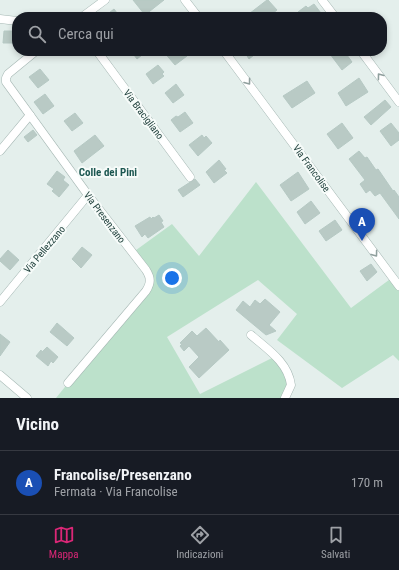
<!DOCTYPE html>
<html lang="it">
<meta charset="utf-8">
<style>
body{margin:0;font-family:"Roboto Condensed",sans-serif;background:#20242c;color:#f1f3f6}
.you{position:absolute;left:172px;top:278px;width:14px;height:14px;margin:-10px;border:3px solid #fff;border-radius:50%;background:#1a73e8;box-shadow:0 0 0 6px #1a73e833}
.badge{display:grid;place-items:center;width:26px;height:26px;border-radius:50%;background:#db2777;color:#fff;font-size:13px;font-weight:700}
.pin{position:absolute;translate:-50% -33px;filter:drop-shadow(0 1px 2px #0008)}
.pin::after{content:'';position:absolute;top:21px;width:14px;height:12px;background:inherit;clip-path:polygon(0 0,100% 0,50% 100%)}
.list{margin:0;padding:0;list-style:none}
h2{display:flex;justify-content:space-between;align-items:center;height:52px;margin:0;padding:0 16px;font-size:17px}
h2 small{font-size:13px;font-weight:400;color:#9ea1a6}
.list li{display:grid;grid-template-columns:26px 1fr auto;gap:12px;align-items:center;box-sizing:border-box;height:64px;padding:0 16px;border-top:1px solid #363941}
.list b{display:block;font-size:15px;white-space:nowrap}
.list p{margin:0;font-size:13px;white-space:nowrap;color:#9ea1a6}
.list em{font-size:13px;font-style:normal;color:#9ea1a6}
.icon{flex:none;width:22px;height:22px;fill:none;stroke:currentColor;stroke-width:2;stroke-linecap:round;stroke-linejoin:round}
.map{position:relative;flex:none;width:399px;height:398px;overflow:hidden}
.search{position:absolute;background:#171b24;box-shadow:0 2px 6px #0003;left:12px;right:12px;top:12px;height:44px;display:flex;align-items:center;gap:10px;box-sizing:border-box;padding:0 14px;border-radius:16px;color:#9ea1a6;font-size:15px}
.sheet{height:116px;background:#171b24}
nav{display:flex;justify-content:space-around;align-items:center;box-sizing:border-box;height:56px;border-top:1px solid #363941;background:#171b24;font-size:11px;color:#9ea1a6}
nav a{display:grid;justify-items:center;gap:2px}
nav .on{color:#db2777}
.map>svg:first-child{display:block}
.green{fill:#bce1cb}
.building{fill:#b9cac5;stroke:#b6c9c4}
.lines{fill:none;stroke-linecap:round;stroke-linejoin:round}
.street-casing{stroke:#a6b8b4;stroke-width:9}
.street{stroke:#fff;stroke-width:8}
.oneway{stroke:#90a09e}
.labels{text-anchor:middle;stroke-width:4;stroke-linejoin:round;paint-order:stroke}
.street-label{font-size:10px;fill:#22423e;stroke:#f6fbf9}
.neighbourhood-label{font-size:11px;font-weight:bold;fill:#1c5751;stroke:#f6fbf9}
</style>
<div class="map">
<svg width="399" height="398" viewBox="0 0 399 398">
<rect width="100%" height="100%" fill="#e4efec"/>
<path class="green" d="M 256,182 L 351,308 L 393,277 L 399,285 L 399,361 L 393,355 L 342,388 L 277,340 L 297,314 L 258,280 L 167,337 L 200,394 L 276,356 L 290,380 L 285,398 L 56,398 L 150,282 L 132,253 L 172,224 L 199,256 Z"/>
<g class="building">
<path d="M 133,0 L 164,0 L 145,15 Z"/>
<path d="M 267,0 L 268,0 L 277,10 L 268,17 L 245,17 Z"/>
<path d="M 314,4 L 324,17 L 302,17 L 298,12 L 306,6 L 308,8 Z"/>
<path d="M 114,9 L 120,17 L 104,17 Z"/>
<path d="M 4,31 L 15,31 L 14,43 L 3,43 Z"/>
<path d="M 131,51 L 147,51 L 137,59 Z"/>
<path d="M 163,51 L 183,51 L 187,56 L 175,65 Z"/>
<path d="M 244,51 L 259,51 L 249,59 Z"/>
<path d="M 334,51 L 344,51 L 352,62 L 342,70 L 330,54 Z"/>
<path d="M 158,65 L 164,72 L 162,74 L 164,76 L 153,84 L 146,74 Z"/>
<path d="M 40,69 L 49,80 L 38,88 L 29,77 Z"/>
<path d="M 359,78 L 368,92 L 346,106 L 338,93 Z"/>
<path d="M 307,81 L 315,93 L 292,108 L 283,96 Z"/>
<path d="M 176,84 L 184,95 L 173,103 L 165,93 Z"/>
<path d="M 45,94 L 54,106 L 43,114 L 34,102 Z"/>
<path d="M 385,100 L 391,107 L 371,125 L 364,117 Z"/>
<path d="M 185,112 L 193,123 L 180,132 L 171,120 L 176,116 L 178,117 Z"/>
<path d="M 75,113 L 83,123 L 72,131 L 64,121 Z"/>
<path d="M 342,123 L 353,138 L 338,149 L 327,134 Z"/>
<path d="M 391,123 L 399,133 L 399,140 L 391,146 L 380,131 Z"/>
<path d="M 33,130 L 37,135 L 28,142 L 24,137 Z"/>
<path d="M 95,135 L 104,146 L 82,163 L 74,151 Z"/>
<path d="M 202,135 L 204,138 L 206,136 L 212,143 L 198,156 L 189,145 Z"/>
<path d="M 359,151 L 365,158 L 367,157 L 376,170 L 378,169 L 393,191 L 394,190 L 399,197 L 399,219 L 380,193 L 375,196 L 370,190 L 366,193 L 360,184 L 365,180 L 349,159 Z"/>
<path d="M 219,160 L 226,169 L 224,170 L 227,173 L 214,183 L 206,172 Z"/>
<path d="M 57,171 L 65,177 L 63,180 L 69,185 L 59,197 L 52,191 L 54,189 L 47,184 Z"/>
<path d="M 298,172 L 309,189 L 291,201 L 280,185 Z"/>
<path d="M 195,179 L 200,185 L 183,197 L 178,190 Z"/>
<path d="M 311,201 L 320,213 L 305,224 L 297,212 Z"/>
<path d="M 159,215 L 163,221 L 161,222 L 164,227 L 148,238 L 145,234 L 142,237 L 135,226 L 150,217 L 151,219 L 153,217 L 154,218 Z"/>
<path d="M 335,220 L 342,230 L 326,241 L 319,231 Z"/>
<path d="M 82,247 L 92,255 L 81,268 L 72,259 Z"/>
<path d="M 8,250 L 19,260 L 10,270 L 0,261 L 0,259 Z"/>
<path d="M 371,264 L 377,272 L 367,281 L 360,271 Z"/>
<path d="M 265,299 L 280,312 L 269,325 L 276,331 L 266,335 L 236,310 L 243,301 L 250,307 L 255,300 L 260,304 Z"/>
<path d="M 57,323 L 74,338 L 67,346 L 50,332 Z"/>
<path d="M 206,328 L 219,342 L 220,340 L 229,350 L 199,378 L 189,367 L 199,357 L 189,346 L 184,351 L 180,346 L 182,344 L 180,343 L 192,331 L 197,336 Z"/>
<path d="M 0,334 L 10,342 L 0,356 Z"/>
<path d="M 47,347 L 58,357 L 53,363 L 51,361 L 48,366 L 36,356 L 41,350 L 42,352 Z"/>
</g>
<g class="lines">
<g class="street-casing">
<g id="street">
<path d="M 185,0 L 198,17"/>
<path d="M 322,0 L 335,17"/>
<path d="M 82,17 L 105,0"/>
<path d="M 0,19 L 17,21"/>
<path d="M 36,51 L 8,74 L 6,78 L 6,82 L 88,195 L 146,270 C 151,278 151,283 146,291 L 68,383"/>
<path d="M 97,51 L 190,177"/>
<path d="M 224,51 L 399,286"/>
<path d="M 361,51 L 399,102"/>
<path d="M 0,151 L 30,115"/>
<path d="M 0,302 L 88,195"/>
<path d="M 251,335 C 267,349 288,362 291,385 L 285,398"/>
<path d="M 0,375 L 27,398"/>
</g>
</g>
<use href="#street" class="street"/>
</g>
<defs><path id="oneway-chevron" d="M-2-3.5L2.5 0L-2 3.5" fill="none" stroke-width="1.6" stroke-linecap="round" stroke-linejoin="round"/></defs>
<g class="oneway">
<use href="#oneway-chevron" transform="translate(380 76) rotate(-127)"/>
<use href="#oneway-chevron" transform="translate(248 82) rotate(53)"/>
<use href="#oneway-chevron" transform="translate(375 254) rotate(54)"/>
</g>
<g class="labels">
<g class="street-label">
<text transform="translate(144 114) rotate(53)" y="4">Via Bracigliano</text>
<text transform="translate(312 168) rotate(54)" y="4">Via Francolise</text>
<text transform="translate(105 217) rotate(53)" y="4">Via Presenzano</text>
<text transform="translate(44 249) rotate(-50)" y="4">Via Pellezzano</text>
</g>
<g class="neighbourhood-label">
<text x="108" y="176">Colle dei Pini</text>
</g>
</g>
</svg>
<div class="you"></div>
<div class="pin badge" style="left:362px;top:241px;background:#1a4fb4">A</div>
<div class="search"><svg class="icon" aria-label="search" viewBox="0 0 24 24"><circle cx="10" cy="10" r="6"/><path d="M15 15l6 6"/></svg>Cerca qui</div>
</div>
<section class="sheet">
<h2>Vicino<small></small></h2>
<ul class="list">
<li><span class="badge" style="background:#1a4fb4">A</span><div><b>Francolise/Presenzano</b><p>Fermata · Via Francolise</p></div><em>170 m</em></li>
</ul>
</section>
<nav>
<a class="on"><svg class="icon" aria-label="map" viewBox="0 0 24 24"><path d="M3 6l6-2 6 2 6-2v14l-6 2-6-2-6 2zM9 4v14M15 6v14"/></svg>Mappa</a>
<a><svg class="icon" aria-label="directions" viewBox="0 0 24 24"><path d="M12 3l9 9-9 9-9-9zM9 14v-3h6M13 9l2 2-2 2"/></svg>Indicazioni</a>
<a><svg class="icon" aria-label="saved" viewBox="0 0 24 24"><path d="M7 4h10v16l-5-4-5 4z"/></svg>Salvati</a>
</nav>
